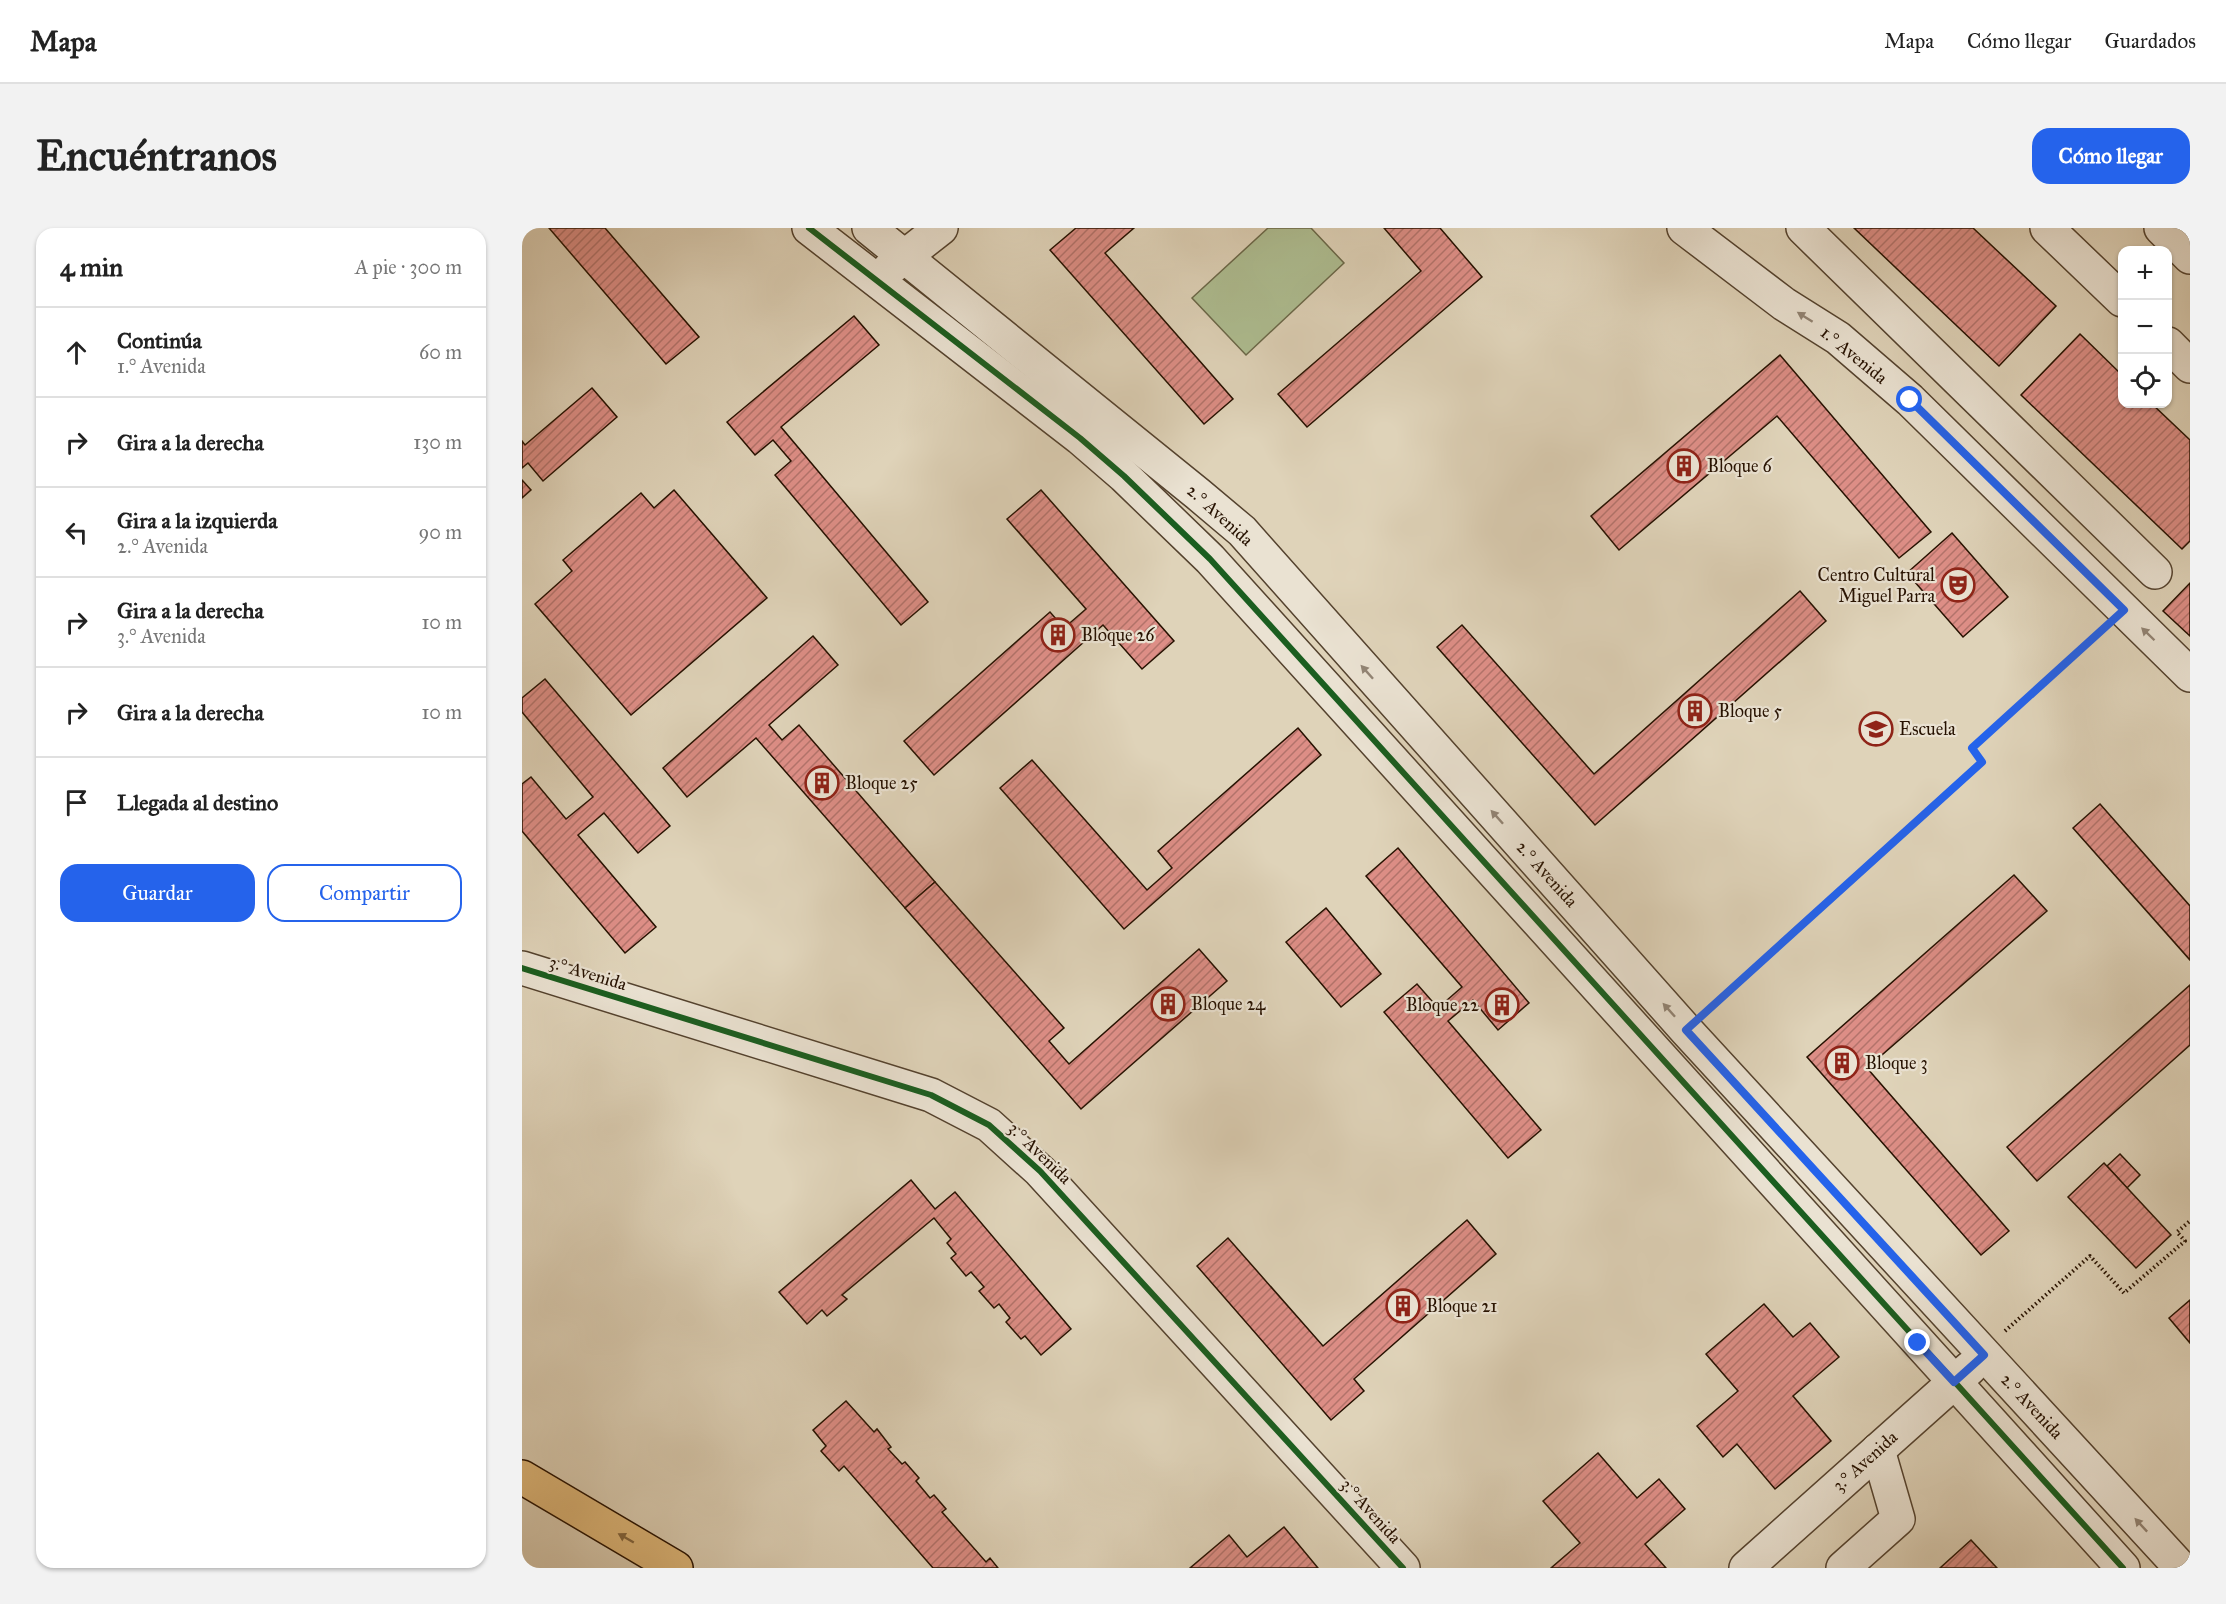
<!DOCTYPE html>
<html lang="es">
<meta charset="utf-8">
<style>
body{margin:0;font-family:"IM FELL Great Primer",serif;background:#f2f2f2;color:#222}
.controls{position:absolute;right:18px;top:18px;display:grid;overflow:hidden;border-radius:12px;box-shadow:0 2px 4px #0004}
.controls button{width:54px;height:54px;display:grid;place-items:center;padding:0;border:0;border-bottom:2px solid #e0e0e0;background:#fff;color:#222;font:30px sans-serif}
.stop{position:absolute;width:18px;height:18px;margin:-14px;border:4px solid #2563eb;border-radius:50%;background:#fff}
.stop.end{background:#2563eb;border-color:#fff;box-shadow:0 2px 6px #0008}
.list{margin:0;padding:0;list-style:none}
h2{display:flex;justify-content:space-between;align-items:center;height:78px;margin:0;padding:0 24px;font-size:26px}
h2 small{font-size:20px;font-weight:400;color:#767676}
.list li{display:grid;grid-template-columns:39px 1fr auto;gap:18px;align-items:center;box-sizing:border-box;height:90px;padding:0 24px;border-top:2px solid #e0e0e0}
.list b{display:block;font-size:22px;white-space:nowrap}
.list p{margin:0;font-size:20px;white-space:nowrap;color:#767676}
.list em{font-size:20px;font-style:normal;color:#767676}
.actions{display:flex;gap:12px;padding:18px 24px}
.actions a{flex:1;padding:14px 0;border:2px solid #2563eb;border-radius:18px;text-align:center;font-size:21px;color:#2563eb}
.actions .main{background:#2563eb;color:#fff}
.icon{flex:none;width:33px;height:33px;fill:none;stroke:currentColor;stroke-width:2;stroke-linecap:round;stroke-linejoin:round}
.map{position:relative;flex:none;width:1668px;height:1340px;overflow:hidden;border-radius:18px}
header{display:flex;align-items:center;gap:36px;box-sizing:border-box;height:84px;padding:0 30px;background:#fff;border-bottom:2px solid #e0e0e0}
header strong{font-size:28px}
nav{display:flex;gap:33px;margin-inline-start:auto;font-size:21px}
.intro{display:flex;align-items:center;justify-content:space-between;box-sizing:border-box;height:144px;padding:0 36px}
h1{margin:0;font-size:42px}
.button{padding:15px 27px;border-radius:18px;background:#2563eb;color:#fff;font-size:21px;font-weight:700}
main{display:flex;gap:36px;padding:0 36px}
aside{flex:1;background:#fff;border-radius:18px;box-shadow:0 2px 4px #0004}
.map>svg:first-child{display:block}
.park{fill:#aebe92;stroke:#6a6849;stroke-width:1.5}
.building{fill:url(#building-hatch);stroke:#261100;stroke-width:1.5}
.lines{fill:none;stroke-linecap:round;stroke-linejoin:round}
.minor-casing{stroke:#54422e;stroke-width:36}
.major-casing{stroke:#261100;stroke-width:36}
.path{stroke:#261100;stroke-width:4;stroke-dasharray:1.5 3;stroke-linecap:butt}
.minor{stroke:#eae2d2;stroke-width:33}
.major{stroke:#e0ba7c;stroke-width:33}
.cycleway-casing{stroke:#eae2d2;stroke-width:10}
.cycleway{stroke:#1b5e20;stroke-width:6}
.oneway{fill:#928474}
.oneway2{fill:#83663e}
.route{stroke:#2563eb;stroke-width:8}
.labels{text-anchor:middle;stroke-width:4.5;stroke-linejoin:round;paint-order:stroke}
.street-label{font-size:18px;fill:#261100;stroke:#eae2d2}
.poi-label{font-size:18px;fill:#261100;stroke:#eae2d2;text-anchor:start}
</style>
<header>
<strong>Mapa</strong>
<nav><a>Mapa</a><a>Cómo llegar</a><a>Guardados</a></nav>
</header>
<div class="intro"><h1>Encuéntranos</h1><a class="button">Cómo llegar</a></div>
<main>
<aside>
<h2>4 min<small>A pie · 300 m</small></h2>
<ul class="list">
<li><svg class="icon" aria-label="ahead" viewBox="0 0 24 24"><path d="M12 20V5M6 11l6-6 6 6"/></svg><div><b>Continúa</b><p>1.° Avenida</p></div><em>60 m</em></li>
<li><svg class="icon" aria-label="right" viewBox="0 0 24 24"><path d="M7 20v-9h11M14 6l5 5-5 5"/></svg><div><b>Gira a la derecha</b></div><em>130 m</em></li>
<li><svg class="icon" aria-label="left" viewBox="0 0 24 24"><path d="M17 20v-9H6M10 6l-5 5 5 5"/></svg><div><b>Gira a la izquierda</b><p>2.° Avenida</p></div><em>90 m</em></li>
<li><svg class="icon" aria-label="right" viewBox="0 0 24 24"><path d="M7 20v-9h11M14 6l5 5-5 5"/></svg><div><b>Gira a la derecha</b><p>3.° Avenida</p></div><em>10 m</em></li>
<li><svg class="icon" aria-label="right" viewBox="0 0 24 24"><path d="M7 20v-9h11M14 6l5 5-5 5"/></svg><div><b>Gira a la derecha</b></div><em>10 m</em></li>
<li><svg class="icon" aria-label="arrive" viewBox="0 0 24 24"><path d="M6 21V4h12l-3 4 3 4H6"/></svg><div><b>Llegada al destino</b></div></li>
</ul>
<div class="actions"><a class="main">Guardar</a><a>Compartir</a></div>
</aside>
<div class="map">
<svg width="1668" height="1340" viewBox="0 0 1668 1340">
<defs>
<pattern id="building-hatch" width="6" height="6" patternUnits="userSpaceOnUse" patternTransform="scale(1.5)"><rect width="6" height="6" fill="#dd8e86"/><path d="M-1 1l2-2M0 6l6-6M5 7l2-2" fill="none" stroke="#b3736b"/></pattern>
</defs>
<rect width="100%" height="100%" fill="#dfd3b9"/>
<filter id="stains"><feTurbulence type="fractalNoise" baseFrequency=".00333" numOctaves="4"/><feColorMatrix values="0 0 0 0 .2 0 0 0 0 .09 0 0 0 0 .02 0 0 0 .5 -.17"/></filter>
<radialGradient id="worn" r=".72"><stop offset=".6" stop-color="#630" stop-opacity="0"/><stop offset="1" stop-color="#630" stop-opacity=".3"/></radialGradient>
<path class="park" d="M 746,0 L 789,0 L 822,35 L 724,127 L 670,70 Z"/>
<g class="building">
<path d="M 27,0 L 83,0 L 177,109 L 144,136 Z"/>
<path d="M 554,0 L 612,0 L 583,25 L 711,171 L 682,196 L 528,22 Z"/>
<path d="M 862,0 L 918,0 L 960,49 L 785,199 L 756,166 L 899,43 Z"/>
<path d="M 1332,0 L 1451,0 L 1534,78 L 1477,138 Z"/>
<path d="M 332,88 L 357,117 L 259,199 L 406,374 L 379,397 L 253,247 L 269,233 L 251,212 L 233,227 L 205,194 Z"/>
<path d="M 1558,106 L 1600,147 L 1600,176 L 1630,176 L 1668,212 L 1668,313 L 1660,321 L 1499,167 Z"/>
<path d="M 1258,127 L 1409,304 L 1377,330 L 1255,188 L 1097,322 L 1069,288 Z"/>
<path d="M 70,160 L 95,189 L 21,253 L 6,235 L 0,240 L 0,213 L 3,217 Z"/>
<path d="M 0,252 L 9,262 L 0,270 Z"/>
<path d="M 152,262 L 245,370 L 109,487 L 13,376 L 50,343 L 41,332 L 119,265 L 132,280 Z"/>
<path d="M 519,262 L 652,413 L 620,441 L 581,397 L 412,547 L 382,513 L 528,384 L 542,400 L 564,381 L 485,291 Z"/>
<path d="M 1430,305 L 1486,369 L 1441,409 L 1385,345 Z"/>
<path d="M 1668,355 L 1668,408 L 1641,383 Z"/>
<path d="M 1278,363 L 1304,393 L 1073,597 L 915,419 L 940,397 L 1072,546 Z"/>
<path d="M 291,408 L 316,437 L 247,497 L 260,512 L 277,497 L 413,654 L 383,680 L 234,510 L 165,569 L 141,540 Z"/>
<path d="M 23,451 L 148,598 L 116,625 L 82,585 L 56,607 L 134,699 L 103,725 L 0,603 L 0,556 L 9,549 L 44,591 L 71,569 L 0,484 L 0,470 Z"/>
<path d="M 776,500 L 799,527 L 602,701 L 478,560 L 510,532 L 625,662 L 650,640 L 636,623 Z"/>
<path d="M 1578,576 L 1668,678 L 1668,732 L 1551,600 Z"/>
<path d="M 876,620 L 1007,775 L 976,802 L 951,772 L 926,793 L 1019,902 L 986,930 L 862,784 L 895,756 L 916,780 L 940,759 L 844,648 Z"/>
<path d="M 1492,647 L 1525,683 L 1345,840 L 1487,1003 L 1459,1027 L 1285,829 Z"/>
<path d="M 413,654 L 542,800 L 527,813 L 547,836 L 677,721 L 705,753 L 559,881 L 383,680 Z"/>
<path d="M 804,680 L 859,746 L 819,779 L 764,714 Z"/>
<path d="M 1668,757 L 1668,817 L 1515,953 L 1485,919 Z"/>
<path d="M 1598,926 L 1618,947 L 1605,960 L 1585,938 Z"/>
<path d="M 1582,935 L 1649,1007 L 1614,1040 L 1546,969 Z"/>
<path d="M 389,952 L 413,981 L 433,964 L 549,1101 L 519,1127 L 503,1108 L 499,1111 L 484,1094 L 488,1090 L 477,1076 L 472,1080 L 457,1063 L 462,1059 L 449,1044 L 444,1048 L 429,1030 L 434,1026 L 425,1015 L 429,1011 L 412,990 L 320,1067 L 325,1071 L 305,1088 L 300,1082 L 285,1096 L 257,1064 Z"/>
<path d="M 945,992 L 974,1026 L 832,1151 L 842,1163 L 809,1192 L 675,1038 L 706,1010 L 801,1118 Z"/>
<path d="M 1668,1072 L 1668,1115 L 1647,1090 Z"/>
<path d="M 1242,1076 L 1271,1109 L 1288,1095 L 1317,1129 L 1271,1168 L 1309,1213 L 1253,1261 L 1215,1216 L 1201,1229 L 1175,1198 L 1216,1163 L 1184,1126 Z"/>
<path d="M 324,1173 L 352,1204 L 355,1201 L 369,1219 L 366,1221 L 380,1236 L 383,1234 L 397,1250 L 394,1253 L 408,1270 L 412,1267 L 424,1281 L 420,1284 L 464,1334 L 468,1330 L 476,1340 L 411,1340 L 322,1238 L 317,1243 L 299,1223 L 304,1218 L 291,1202 Z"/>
<path d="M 1076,1225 L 1115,1270 L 1137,1251 L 1163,1281 L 1123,1316 L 1144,1340 L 1029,1340 L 1058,1315 L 1021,1273 Z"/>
<path d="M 762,1299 L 796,1340 L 668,1340 L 707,1307 L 725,1329 Z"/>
<path d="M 1449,1312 L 1475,1340 L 1418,1340 Z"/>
</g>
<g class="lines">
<g class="minor-casing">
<g id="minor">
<path d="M 287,0 L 558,210 L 602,248 L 688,331 L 1601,1340"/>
<path d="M 347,0 L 676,266 L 720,303 L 1164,802 L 1659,1340"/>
<path d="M 1162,0 L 1262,76 L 1316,110 L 1388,172 L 1668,447"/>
<path d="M 1281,0 L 1633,344"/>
<path d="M 1525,0 L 1600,72"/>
<path d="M 1639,0 L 1668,29"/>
<path d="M 367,41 L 419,0"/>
<path d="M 1646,116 L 1668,138"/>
<path d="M 0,740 L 409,867 L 467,897 L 518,943 L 881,1340"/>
<path d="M 1224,1340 L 1448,1140"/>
<path d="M 1321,1340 L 1376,1291 L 1356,1222"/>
</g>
</g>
<g class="major-casing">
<path id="major" d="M 0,1249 L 154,1340"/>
</g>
<g class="path">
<path d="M 1187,781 L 1460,534 L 1450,520 L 1579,403"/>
<path d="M 1483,1103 L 1568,1028 L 1602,1065 L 1663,1013 L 1655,1004 L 1668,993"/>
</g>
<use href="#minor" class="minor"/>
<use href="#major" class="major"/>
<g class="cycleway-casing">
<g id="cycleway">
<path d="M 287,0 L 558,210 L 602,248 L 688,331 L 1601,1340"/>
<path d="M 0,740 L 409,867 L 467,897 L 518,943 L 881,1340"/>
</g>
</g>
<use href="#cycleway" class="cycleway"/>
</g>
<defs><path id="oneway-solid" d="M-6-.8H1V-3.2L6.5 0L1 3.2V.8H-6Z" transform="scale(1.5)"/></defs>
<g class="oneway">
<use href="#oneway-solid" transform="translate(1283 89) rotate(-148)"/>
<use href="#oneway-solid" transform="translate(1626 406) rotate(-136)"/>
<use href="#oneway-solid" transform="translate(845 444) rotate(-132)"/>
<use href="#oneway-solid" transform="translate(975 589) rotate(-132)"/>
<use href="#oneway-solid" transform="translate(1147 782) rotate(-132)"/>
<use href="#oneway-solid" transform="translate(1619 1297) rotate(-133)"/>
</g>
<use class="oneway2" href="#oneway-solid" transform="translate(104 1310) rotate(-150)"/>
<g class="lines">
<path class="route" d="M 1388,172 L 1602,382 L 1450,520 L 1460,534 L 1164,802 L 1462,1127 L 1432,1154 L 1396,1115"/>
</g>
<defs>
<g id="building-ring" transform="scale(1.725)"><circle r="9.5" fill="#eae2d2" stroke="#8f2418" stroke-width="1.5"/><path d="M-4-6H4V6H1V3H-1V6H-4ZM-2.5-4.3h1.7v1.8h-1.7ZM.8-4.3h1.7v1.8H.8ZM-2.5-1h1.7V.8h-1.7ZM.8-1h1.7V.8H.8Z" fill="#8f2418"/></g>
<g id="theatre-ring" transform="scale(1.725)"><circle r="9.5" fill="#eae2d2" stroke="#8f2418" stroke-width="1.5"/><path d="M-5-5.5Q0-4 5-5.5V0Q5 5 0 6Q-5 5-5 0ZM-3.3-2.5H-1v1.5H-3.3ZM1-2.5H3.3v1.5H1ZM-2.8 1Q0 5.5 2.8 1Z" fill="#8f2418"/></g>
<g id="school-ring" transform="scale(1.725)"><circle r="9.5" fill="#eae2d2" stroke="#8f2418" stroke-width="1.5"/><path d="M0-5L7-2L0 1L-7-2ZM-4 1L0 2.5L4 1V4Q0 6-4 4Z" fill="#8f2418"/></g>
</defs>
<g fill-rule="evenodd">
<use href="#building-ring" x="1162" y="238"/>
<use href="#theatre-ring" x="1436" y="357"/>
<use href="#building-ring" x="536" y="407"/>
<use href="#building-ring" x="1173" y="483"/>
<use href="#school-ring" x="1354" y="501"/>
<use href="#building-ring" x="300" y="555"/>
<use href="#building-ring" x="646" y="776"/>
<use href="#building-ring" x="980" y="777"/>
<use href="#building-ring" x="1320" y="835"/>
<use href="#building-ring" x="881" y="1078"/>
</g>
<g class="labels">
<g class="street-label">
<text transform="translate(1332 127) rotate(39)" y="6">1.° Avenida</text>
<text transform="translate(698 287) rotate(42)" y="6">2.° Avenida</text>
<text transform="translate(1025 646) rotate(48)" y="6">2.° Avenida</text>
<text transform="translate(66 745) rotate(17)" y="6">3.° Avenida</text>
<text transform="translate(518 925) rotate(44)" y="6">3.° Avenida</text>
<text transform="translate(1510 1178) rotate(47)" y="6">2.° Avenida</text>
<text transform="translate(1343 1233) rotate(-42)" y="6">3.° Avenida</text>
<text transform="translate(849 1283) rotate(48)" y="6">3.° Avenida</text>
</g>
<g class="poi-label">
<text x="1185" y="244">Bloque 6</text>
<text x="1413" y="353" text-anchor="end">Centro Cultural<tspan x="1413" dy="21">Miguel Parra</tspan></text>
<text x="559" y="413">Bloque 26</text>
<text x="1196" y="489">Bloque 5</text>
<text x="1377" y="507">Escuela</text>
<text x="323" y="561">Bloque 25</text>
<text x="669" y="782">Bloque 24</text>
<text x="957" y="783" text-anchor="end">Bloque 22</text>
<text x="1343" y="841">Bloque 3</text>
<text x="904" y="1084">Bloque 21</text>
</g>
</g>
<rect width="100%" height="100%" filter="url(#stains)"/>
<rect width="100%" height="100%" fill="url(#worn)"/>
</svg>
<div class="controls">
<button>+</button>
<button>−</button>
<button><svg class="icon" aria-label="locate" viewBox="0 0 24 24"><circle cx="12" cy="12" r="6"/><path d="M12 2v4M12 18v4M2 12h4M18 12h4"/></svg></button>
</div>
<div class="stop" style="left:1388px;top:172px"></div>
<div class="stop end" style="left:1396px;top:1115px"></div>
</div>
</main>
